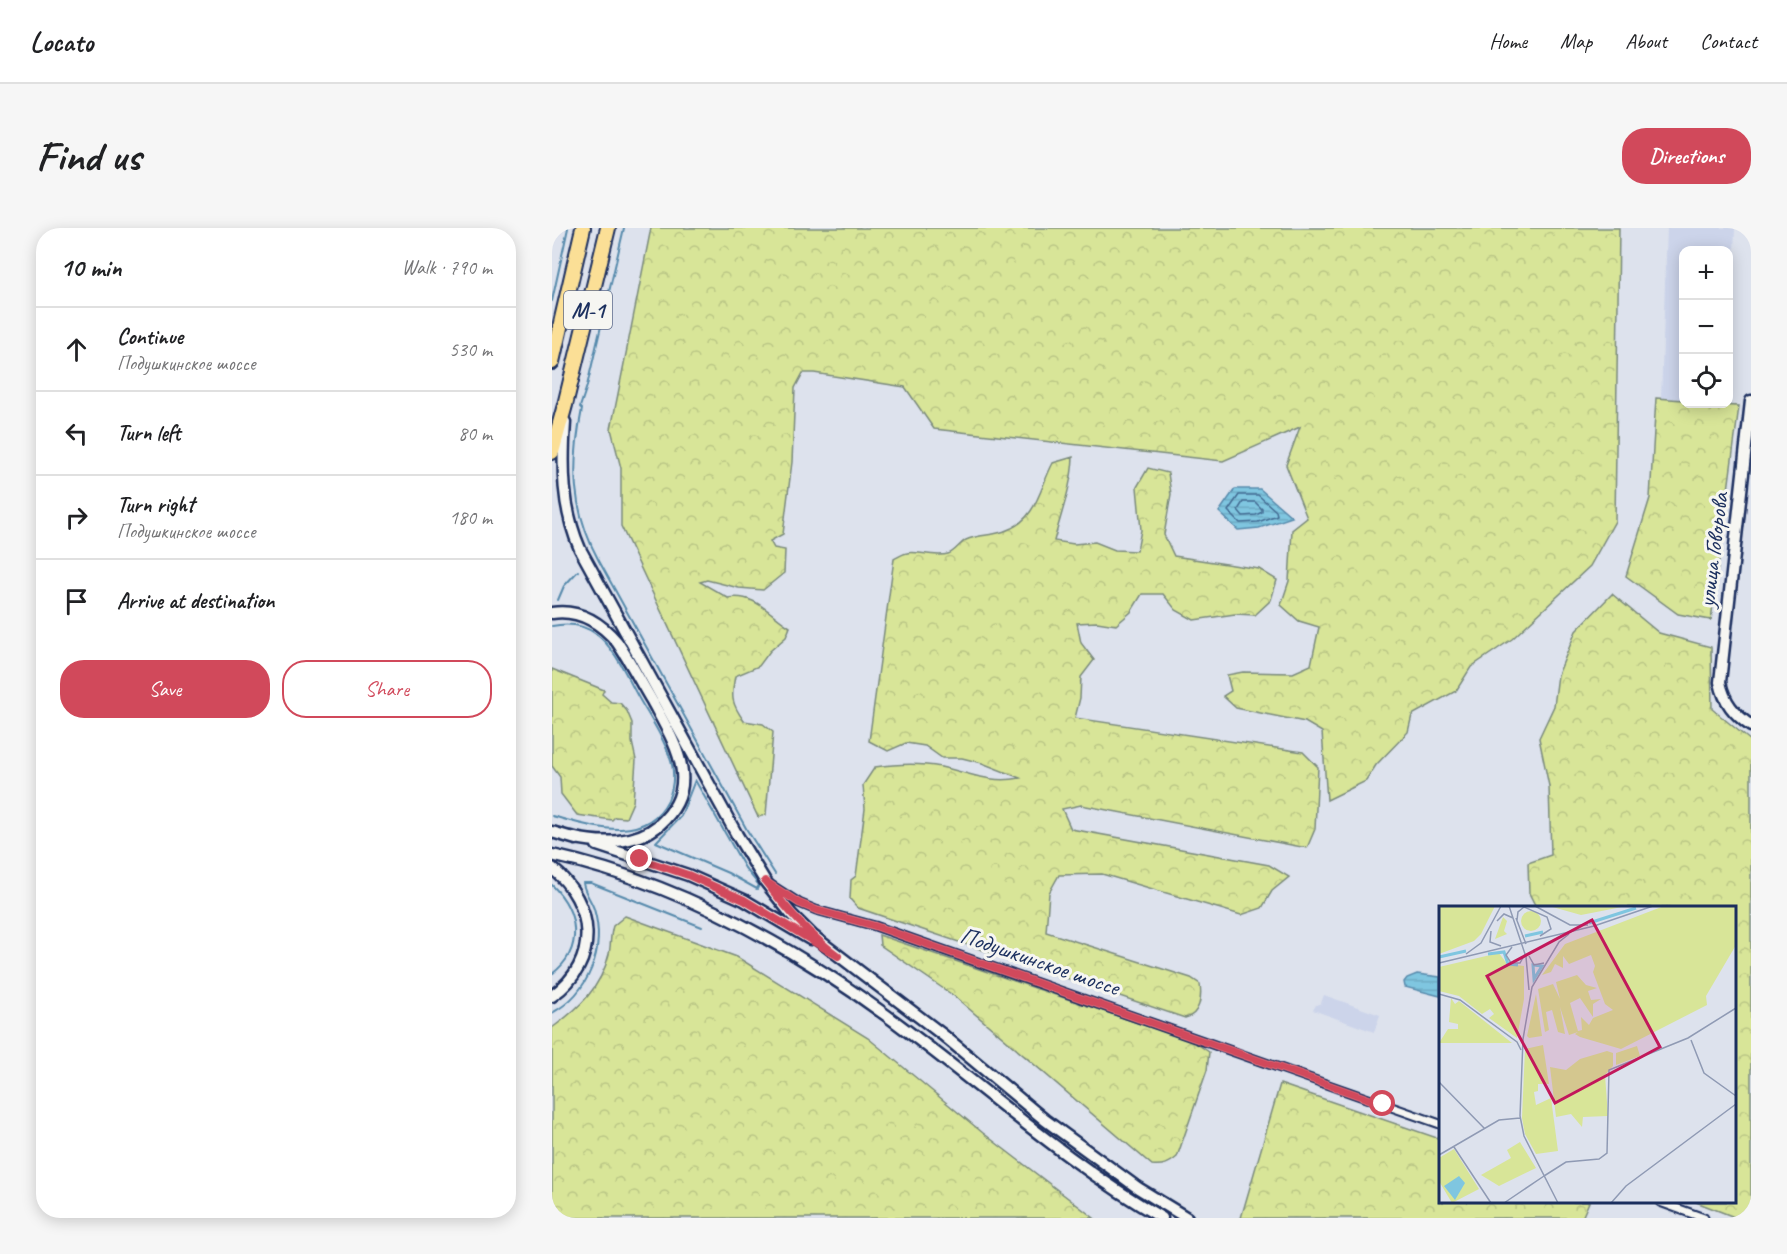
<!DOCTYPE html>
<meta charset="utf-8">
<style>
body{margin:0;font-family:Caveat,sans-serif;background:#f6f6f6;color:#202124}
.controls{position:absolute;right:18px;top:18px;display:grid;overflow:hidden;border-radius:12px;box-shadow:0 3px 15px #0003}
.controls button{width:54px;height:54px;display:grid;place-items:center;padding:0;border:0;border-bottom:2px solid #e0e0e0;background:#fff;color:#202124;font:30px sans-serif}
.stop{position:absolute;width:18px;height:18px;margin:-14px;border:4px solid #d1495b;border-radius:50%;background:#fff}
.stop.end{background:#d1495b;border-color:#fff;box-shadow:0 2px 6px #0008}
.list{margin:0;padding:0;list-style:none}
h2{display:flex;justify-content:space-between;align-items:center;height:78px;margin:0;padding:0 24px;font-size:26px}
h2 small{font-size:20px;font-weight:400;color:#757577}
.list li{display:grid;grid-template-columns:39px 1fr auto;gap:18px;align-items:center;box-sizing:border-box;height:84px;padding:0 24px;border-top:2px solid #e0e0e0}
.list b{display:block;font-size:22px;white-space:nowrap}
.list p{margin:0;font-size:20px;white-space:nowrap;color:#757577}
.list em{font-size:20px;font-style:normal;color:#757577}
.actions{display:flex;gap:12px;padding:18px 24px}
.actions a{flex:1;padding:14px 0;border:2px solid #d1495b;border-radius:24px;text-align:center;font-size:21px;color:#d1495b}
.actions .main{background:#d1495b;color:#fff}
.icon{flex:none;width:33px;height:33px;fill:none;stroke:currentColor;stroke-width:2;stroke-linecap:round;stroke-linejoin:round}
.map{position:relative;flex:none;width:1199px;height:990px;overflow:hidden;border-radius:24px}
header{display:flex;align-items:center;gap:36px;box-sizing:border-box;height:84px;padding:0 30px;background:#fff;border-bottom:2px solid #e0e0e0}
header strong{font-size:28px}
nav{display:flex;gap:33px;margin-inline-start:auto;font-size:21px}
.intro{display:flex;align-items:center;justify-content:space-between;box-sizing:border-box;height:144px;padding:0 36px}
h1{margin:0;font-size:42px}
.button{padding:15px 27px;border-radius:24px;background:#d1495b;color:#fff;font-size:21px;font-weight:700}
main{display:flex;gap:36px;padding:0 36px}
aside{flex:1;background:#fff;border-radius:24px;box-shadow:0 3px 15px #0003}
.map>svg:first-child{display:block}
.built{fill:#ccd4ea}
.forest{fill:url(#forest-crowns);stroke:#7a8a7b;stroke-width:1.5}
.water{fill:url(#water-rules);stroke:#578aac;stroke-width:1.5}
.lines{fill:none;stroke-linecap:round;stroke-linejoin:round}
.shore{stroke:#436b92;stroke-width:1.5}
.stream{stroke:#578aac;stroke-width:2}
.street-casing{stroke:#1b2f5e;stroke-width:11}
.secondary-casing{stroke:#1b2f5e;stroke-width:15}
.highway-casing{stroke:#1b2f5e;stroke-width:18}
.street{stroke:#f6f6f2;stroke-width:7}
.secondary{stroke:#f6f6f2;stroke-width:10}
.highway{stroke:#fbdf96;stroke-width:14}
.route{stroke:#d1495b;stroke-width:8}
.labels{text-anchor:middle;stroke-width:6;stroke-linejoin:round;paint-order:stroke}
.shield{fill:#f6f6f2;stroke:#5d6b8a;stroke-width:1.5}
.shield-label{font-size:22px;font-weight:bold;fill:#1b2f5e}
.street-label{font-size:24px;fill:#1b2f5e;stroke:#f6f6f2}
.inset-river{fill:none;stroke:#7fc6e0;stroke-width:3}
.inset-road{fill:none;stroke:#8f9ab4;stroke-width:1.5}
.view{fill:#c2185b;fill-opacity:0.15;stroke:#c2185b;stroke-width:3}
.inset-edge{fill:none;stroke:#1b2f5e;stroke-width:3}
</style>
<header>
<strong>Locato</strong>
<nav><a>Home</a><a>Map</a><a>About</a><a>Contact</a></nav>
</header>
<div class="intro"><h1>Find us</h1><a class="button">Directions</a></div>
<main>
<aside>
<h2>10 min<small>Walk · 790 m</small></h2>
<ul class="list">
<li><svg class="icon" aria-label="ahead" viewBox="0 0 24 24"><path d="M12 20V5M6 11l6-6 6 6"/></svg><div><b>Continue</b><p>Подушкинское шоссе</p></div><em>530 m</em></li>
<li><svg class="icon" aria-label="left" viewBox="0 0 24 24"><path d="M17 20v-9H6M10 6l-5 5 5 5"/></svg><div><b>Turn left</b></div><em>80 m</em></li>
<li><svg class="icon" aria-label="right" viewBox="0 0 24 24"><path d="M7 20v-9h11M14 6l5 5-5 5"/></svg><div><b>Turn right</b><p>Подушкинское шоссе</p></div><em>180 m</em></li>
<li><svg class="icon" aria-label="arrive" viewBox="0 0 24 24"><path d="M6 21V4h12l-3 4 3 4H6"/></svg><div><b>Arrive at destination</b></div></li>
</ul>
<div class="actions"><a class="main">Save</a><a>Share</a></div>
</aside>
<div class="map">
<svg width="1199" height="990" viewBox="0 0 1199 990">
<defs>
<pattern id="forest-crowns" width="20" height="18" patternUnits="userSpaceOnUse" patternTransform="scale(1.5)"><rect width="20" height="18" fill="#d8e598"/><path d="M2 6a3 3 0 1 1 6 0M12 15a3 3 0 1 1 6 0" fill="none" stroke="#b9c585"/></pattern>
<pattern id="water-rules" width="6" height="5" patternUnits="userSpaceOnUse" patternTransform="scale(1.5)"><rect width="6" height="5" fill="#7fc6e0"/><path d="M0 2.5h6" fill="none" stroke="#6daac3"/></pattern>
</defs>
<rect width="100%" height="100%" fill="#dde2ed"/>
<filter id="ink" filterUnits="userSpaceOnUse"><feTurbulence type="fractalNoise" baseFrequency=".0167" numOctaves="2"/><feDisplacementMap in="SourceGraphic" scale="12" xChannelSelector="R" yChannelSelector="G"/><feConvolveMatrix kernelMatrix="1 2 1 2 8 2 1 2 1" color-interpolation-filters="sRGB"/></filter>
<g filter="url(#ink)">
<g class="built">
<path d="M 1115,0 L 1183,0 L 1177,143 L 1176,22 L 1132,22 L 1131,171 L 1109,170 Z"/>
<path d="M 772,767 L 828,787 L 822,804 L 761,782 L 764,777 L 769,775 Z"/>
</g>
<g class="forest">
<path d="M 99,0 L 1067,0 L 1063,293 L 1038,338 L 960,411 L 919,439 L 904,463 L 860,487 L 856,504 L 824,537 L 814,553 L 775,572 L 770,504 L 753,494 L 684,480 L 671,468 L 679,463 L 675,447 L 691,444 L 741,445 L 759,437 L 767,399 L 747,393 L 729,377 L 737,353 L 740,302 L 755,290 L 734,237 L 748,199 L 671,233 L 382,201 L 353,159 L 262,145 L 251,145 L 243,160 L 240,234 L 231,306 L 218,313 L 222,320 L 233,322 L 232,345 L 211,362 L 187,360 L 155,352 L 148,354 L 176,370 C 203,365 217,386 238,399 L 234,409 L 218,423 L 207,438 L 183,448 C 179,469 179,475 192,493 L 211,496 L 221,504 L 214,587 L 206,589 L 69,298 L 69,240 L 59,201 Z"/>
<path d="M 1104,170 L 1131,172 L 1132,176 L 1187,178 L 1159,392 L 1126,386 L 1074,348 L 1098,270 Z"/>
<path d="M 521,229 C 520,258 509,285 502,313 L 522,316 L 543,314 L 563,322 L 585,323 L 589,302 L 585,259 L 596,240 L 616,245 L 619,266 L 612,307 L 622,328 L 707,341 L 725,352 L 719,372 L 703,387 L 683,386 L 642,392 L 624,382 L 611,366 L 590,366 L 579,384 L 564,397 L 545,394 L 525,395 L 529,415 L 542,432 L 529,449 L 528,470 L 523,490 L 751,524 L 766,539 L 763,601 L 755,620 L 529,577 L 510,581 L 519,601 L 717,637 L 737,649 L 720,663 L 710,680 L 689,687 L 550,646 L 507,647 L 497,665 L 494,704 L 639,750 L 648,756 C 650,769 648,787 633,790 L 306,680 L 298,671 L 299,652 L 304,648 L 313,581 L 311,557 L 323,539 C 344,536 368,535 389,539 C 417,545 439,556 468,550 L 430,535 L 410,530 L 390,530 L 373,518 L 354,515 L 336,523 L 317,513 L 342,331 C 346,329 350,326 355,325 C 363,322 382,330 396,326 C 403,324 408,315 414,312 C 427,306 443,308 455,302 C 485,291 488,259 501,235 Z"/>
<path d="M 1060,366 L 1107,405 L 1159,419 L 1160,481 L 1199,513 L 1199,990 L 1185,990 L 1144,974 L 1182,974 L 1182,680 L 984,679 L 977,665 L 976,635 L 999,627 L 997,558 L 987,510 L 1002,478 L 1006,447 L 1024,403 Z"/>
<path d="M 0,441 L 52,462 L 50,466 L 59,474 L 68,475 L 75,483 L 80,495 L 80,514 L 84,532 L 81,574 L 74,590 L 63,589 L 60,592 L 25,587 L 9,566 L 8,549 L 0,538 Z"/>
<path d="M 73,688 L 185,729 L 316,810 L 431,905 L 542,990 L 0,990 L 0,800 C 27,780 49,760 57,726 C 59,717 58,707 61,698 Z"/>
<path d="M 327,707 L 642,814 L 657,824 L 655,842 L 625,929 C 617,936 611,938 600,937 L 402,768 L 328,717 Z"/>
<path d="M 728,856 L 888,911 L 888,974 L 1037,974 L 1030,990 L 689,990 Z"/>
</g>
<g class="water">
<path d="M 683,261 L 708,261 L 740,289 L 707,300 L 686,302 L 667,284 Z"/>
<path d="M 865,746 L 888,749 L 888,768 L 853,759 L 852,754 L 855,750 Z"/>
</g>
<g class="lines">
<g class="shore">
<path d="M 687,267 L 706,267 L 724,283 L 725,287 L 706,294 L 688,295 L 676,283 Z"/>
<path d="M 691,274 L 703,274 L 710,281 L 710,284 L 704,287 L 691,288 L 686,282 Z"/>
</g>
<g class="stream">
<path d="M 72,0 L 35,158 L 28,179 L 30,181 C 19,237 19,281 47,333 L 195,602 L 223,646"/>
<path d="M 0,73 L 16,0"/>
<path d="M 6,372 L 12,358 L 26,343"/>
<path d="M 0,398 C 15,395 31,396 44,406 C 65,422 76,452 89,474 C 99,491 111,509 117,527 C 123,542 122,558 116,572 C 93,618 38,598 0,588"/>
<path d="M 143,552 L 193,640 L 207,657 L 205,661 L 176,645 L 104,614 L 129,588 Z"/>
<path d="M 0,657 C 26,683 33,721 0,746"/>
<path d="M 0,785 C 37,765 54,721 42,681 C 39,672 32,664 31,655 L 39,655 L 150,699"/>
</g>
<g class="street-casing">
<g id="street">
<path d="M 219,657 L 247,675 L 264,682 L 323,698 L 888,896"/>
<path d="M 1108,974 L 1152,990"/>
</g>
</g>
<g class="secondary-casing">
<g id="secondary">
<path d="M 1199,173 L 1168,454 C 1172,474 1182,486 1199,498"/>
<path d="M 13,194 C 10,239 10,280 28,321 L 185,607 L 213,653 L 239,686 L 261,708 L 391,807 L 493,892 L 586,960 L 635,990"/>
<path d="M 0,385 C 27,381 48,394 65,414 C 78,433 88,453 100,473 C 122,514 152,558 107,597 C 83,617 48,616 19,609"/>
<path d="M 0,604 L 24,611"/>
<path d="M 45,617 L 136,647 L 192,672 L 258,711"/>
<path d="M 0,627 C 133,656 255,726 362,808 C 444,870 521,939 610,990"/>
<path d="M 0,640 C 43,675 49,734 0,768"/>
</g>
</g>
<g class="highway-casing">
<g id="highway">
<path d="M 0,134 L 31,0"/>
<path d="M 0,224 L 13,177 L 56,0"/>
</g>
</g>
<use href="#street" class="street"/>
<use href="#secondary" class="secondary"/>
<use href="#highway" class="highway"/>
</g>
</g>
<g class="lines" filter="url(#ink)">
<path class="route" d="M 88,631 L 136,647 L 192,672 L 286,728 C 257,707 235,681 213,653 L 247,675 L 264,682 L 323,698 L 831,876"/>
</g>
<g class="labels">
<rect class="shield" x="12" y="63" width="48" height="38" rx="4.5"/>
<g class="shield-label">
<text x="36" y="90">М-1</text>
</g>
<g class="street-label">
<text transform="translate(1161 322) rotate(-83)" y="8">улица Говорова</text>
<text transform="translate(488 733) rotate(19)" y="8">Подушкинское шоссе</text>
</g>
</g>
<g transform="translate(887 678)">
<rect width="297" height="297" fill="#dde2ed"/>
<path d="M 0,0 L 56,0 L 42,28 L 35,35 L 0,48 ZM 110,0 L 188,0 L 142,9 ZM 225,0 L 297,0 L 297,39 L 267,90 L 268,99 L 182,143 L 141,131 L 136,128 L 139,126 L 130,129 L 121,101 L 126,128 L 119,126 L 113,104 L 107,106 L 110,124 L 106,126 L 99,83 L 114,78 L 121,93 L 117,76 L 138,69 L 147,79 L 158,82 L 149,85 L 152,94 L 162,93 L 154,98 L 154,111 L 141,92 L 131,97 L 139,125 L 143,124 L 142,111 L 150,119 L 154,112 L 174,104 L 166,98 L 154,66 L 156,60 L 152,49 L 130,58 L 124,50 L 124,62 L 116,58 L 112,66 L 103,69 L 126,38 ZM82 15a10 10 0 1 1 20 0a10 10 0 1 1-20 0ZM 64,11 L 68,15 L 65,25 L 68,28 L 56,33 ZM 60,47 L 68,58 L 85,60 L 85,93 L 78,132 L 50,112 L 55,108 L 51,103 L 43,108 L 20,90 L 0,85 L 0,61 ZM 97,88 L 103,130 L 90,132 L 88,130 ZM 12,92 L 16,98 L 20,95 L 73,137 L 0,137 L 9,123 L 19,123 L 19,118 L 10,116 ZM 104,139 L 110,178 L 99,178 L 99,185 L 95,186 L 97,199 L 112,192 L 119,245 L 97,248 L 86,228 L 83,212 L 86,143 ZM 198,140 L 201,150 L 177,159 L 177,147 ZM 168,145 L 174,147 L 174,160 L 166,169 L 169,210 L 144,211 L 143,221 L 132,208 L 117,211 L 111,161 L 127,164 L 141,153 Z" fill="#d8e598"/>
<path d="M 81,236 L 97,262 L 60,280 L 42,269 L 72,252 L 68,244 ZM 15,243 L 40,283 L 13,297 L 0,275 L 0,252 Z" fill="#d8e598"/>
<path d="M 20,270 L 26,277 L 16,294 L 5,280 Z" fill="#7fc6e0"/>
<path class="inset-river" d="M 150,17 L 197,2M 86,30 L 104,26M 49,48 L 65,46 L 69,58 L 79,59M 0,51 L 27,45M 94,59 L 103,60 L 95,73 Z"/>
<path class="inset-road" d="M 70,0 L 87,51 L 90,84M 96,0 L 131,19 L 149,19M 77,12 L 87,38M 78,14 L 79,6 L 85,1 L 108,11 L 112,23 L 101,30M 58,15 L 65,8 L 74,12M 52,25 L 51,36 L 62,40M 73,41 L 67,49 L 72,57 L 81,57 L 86,48M 27,48 L 42,37 L 62,0M 90,50 L 95,59 L 105,57M 0,57 L 155,20 L 214,0M 0,88 L 21,94 L 78,136 L 82,144M 252,134 L 265,167 L 297,190M 0,176 L 46,223M 15,241 L 52,297M 0,249 L 60,214 L 81,212M 105,270 L 127,256 L 160,253 L 168,247 L 170,164 L 249,132 L 297,102M 65,297 L 105,270M 119,297 L 85,230 L 81,210 L 84,133 L 93,81 L 120,36 L 130,28M 172,297 L 187,280 L 297,198"/>
<path class="view" d="M 153,14 L 221,141 L 116,197 L 48,70 Z"/>
<rect width="297" height="297" class="inset-edge"/>
</g>
</svg>
<div class="controls">
<button>+</button>
<button>−</button>
<button><svg class="icon" aria-label="locate" viewBox="0 0 24 24"><circle cx="12" cy="12" r="6"/><path d="M12 2v4M12 18v4M2 12h4M18 12h4"/></svg></button>
</div>
<div class="stop" style="left:831px;top:876px"></div>
<div class="stop end" style="left:88px;top:631px"></div>
</div>
</main>
